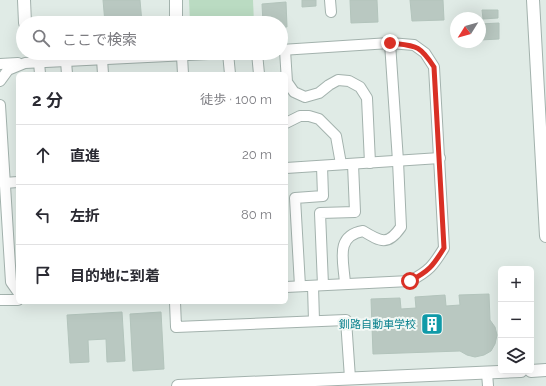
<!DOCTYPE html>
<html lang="ja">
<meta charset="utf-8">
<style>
body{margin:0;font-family:Raleway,"Noto Sans JP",sans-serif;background:#f7f7f7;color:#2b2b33}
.controls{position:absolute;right:12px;bottom:12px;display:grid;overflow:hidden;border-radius:6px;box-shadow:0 4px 16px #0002}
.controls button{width:36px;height:36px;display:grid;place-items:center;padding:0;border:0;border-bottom:1px solid #e1e1e2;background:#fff;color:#2b2b33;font:20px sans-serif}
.compass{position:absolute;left:450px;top:12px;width:36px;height:36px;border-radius:50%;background:#fff;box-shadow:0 4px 16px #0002;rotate:233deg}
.stop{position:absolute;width:12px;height:12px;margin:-9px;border:3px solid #d93025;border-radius:50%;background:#fff}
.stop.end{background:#d93025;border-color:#fff;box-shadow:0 1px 4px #0008}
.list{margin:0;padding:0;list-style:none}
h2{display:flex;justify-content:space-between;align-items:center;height:52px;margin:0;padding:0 16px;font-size:17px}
h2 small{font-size:13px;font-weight:400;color:#7c7c81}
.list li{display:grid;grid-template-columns:26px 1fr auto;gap:12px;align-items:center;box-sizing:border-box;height:60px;padding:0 16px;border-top:1px solid #e1e1e2}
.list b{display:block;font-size:15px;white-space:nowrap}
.list em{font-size:13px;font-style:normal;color:#7c7c81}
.icon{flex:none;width:22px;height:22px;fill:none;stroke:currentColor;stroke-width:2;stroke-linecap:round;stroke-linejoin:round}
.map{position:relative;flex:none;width:546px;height:386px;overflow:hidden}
.search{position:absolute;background:#fff;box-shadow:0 4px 16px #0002;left:16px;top:16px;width:272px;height:44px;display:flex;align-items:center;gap:10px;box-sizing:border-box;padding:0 14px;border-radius:22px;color:#7c7c81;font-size:15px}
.panel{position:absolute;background:#fff;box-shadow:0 4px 16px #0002;left:16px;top:72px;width:272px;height:232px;border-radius:6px}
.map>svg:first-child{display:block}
.green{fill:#badbc2}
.building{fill:#b9c8c1;stroke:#b3c4bc}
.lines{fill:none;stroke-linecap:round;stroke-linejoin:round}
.service-casing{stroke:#a3b2ad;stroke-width:12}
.minor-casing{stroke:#a3b2ad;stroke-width:14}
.tertiary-casing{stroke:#a3b2ad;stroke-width:14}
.service{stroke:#fff;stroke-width:10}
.minor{stroke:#fff;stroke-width:12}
.tertiary{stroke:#fff;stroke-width:12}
.route{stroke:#d93025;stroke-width:5}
.labels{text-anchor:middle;stroke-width:4;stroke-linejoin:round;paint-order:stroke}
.culture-label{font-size:11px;fill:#0d838f;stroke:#f1f7f4;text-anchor:end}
</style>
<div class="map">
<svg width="546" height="386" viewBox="0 0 546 386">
<rect width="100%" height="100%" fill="#e0ebe6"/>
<path class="green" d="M 189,0 L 253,0 L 254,23 L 190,23 Z"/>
<g class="building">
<path d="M 103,0 L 140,0 L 142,23 L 105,23 Z"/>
<path d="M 302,0 L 316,0 L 316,6 L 302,7 Z"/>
<path d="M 350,0 L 377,0 L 378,22 L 351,23 Z"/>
<path d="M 410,0 L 443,0 L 444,20 L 412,21 Z"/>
<path d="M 286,2 L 287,27 L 281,27 L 281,23 L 263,23 L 262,4 Z"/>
<path d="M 482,10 L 498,10 L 498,18 L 483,19 Z"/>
<path d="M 499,23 L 499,39 L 480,40 L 480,24 Z"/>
<path d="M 489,294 L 490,320 L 495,327 L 497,335 L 495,344 L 491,351 L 484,355 L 475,357 L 467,355 L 460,351 L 373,354 L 371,299 L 400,298 L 401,309 L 416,308 L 415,297 L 445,295 L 446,306 L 460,305 L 459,295 Z"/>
<path d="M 122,312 L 125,361 L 107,362 L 106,339 L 88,340 L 89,362 L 70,363 L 67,315 Z"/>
<path d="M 161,312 L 164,369 L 133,371 L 130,314 Z"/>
</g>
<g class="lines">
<g class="service-casing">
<g id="service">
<path d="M 330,0 L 331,12"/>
<path d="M 281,50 L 390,43 L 414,45 L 425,53 L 434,67 L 444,248 C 433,266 429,271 410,281 L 286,287"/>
<path d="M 285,50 L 287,82 L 294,92 L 305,97 L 319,93 L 329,85 L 338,80 L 349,81 L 360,87 L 367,98 L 370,163"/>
<path d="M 228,53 L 230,74"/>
<path d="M 257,53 L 259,74"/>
<path d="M 182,56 L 183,74"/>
<path d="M 102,59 L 103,74"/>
<path d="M 66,61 L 67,74"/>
<path d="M 39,62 L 40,74"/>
<path d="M 0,64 L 18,63"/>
<path d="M 0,81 L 8,70 L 25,63 L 229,53"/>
<path d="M 0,105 L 11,282 L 18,292"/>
<path d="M 286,123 L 300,116 L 309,116 L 319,119 L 336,136 L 341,164"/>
<path d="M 286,168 L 440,158"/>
<path d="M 4,183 L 18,182"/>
<path d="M 345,284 C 344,262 334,236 363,231 C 381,242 388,246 401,227 L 398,161 L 390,43"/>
<path d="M 323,285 L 320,213 L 355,212 L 353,164"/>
<path d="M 300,286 L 295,198 L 323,196 L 322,166"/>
<path d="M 313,286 L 314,321"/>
<path d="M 0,300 L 18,300"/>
<path d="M 175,302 L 176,327 L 346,320 L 350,378"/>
<path d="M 487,373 L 488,386"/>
</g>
</g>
<g class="minor-casing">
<g id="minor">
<path d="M 24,0 L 25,23"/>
<path d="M 176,0 L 176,23"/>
<path d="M 531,371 L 546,370"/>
<path d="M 178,386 L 521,371"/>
</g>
</g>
<g class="tertiary-casing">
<path id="tertiary" d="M 533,0 L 546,236"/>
</g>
<use href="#service" class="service"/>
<use href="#minor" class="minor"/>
<use href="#tertiary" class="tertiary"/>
</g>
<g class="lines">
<path class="route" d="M 390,43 C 416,46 419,44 434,67 L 444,248 C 433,266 429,271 410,281"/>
</g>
<defs>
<g id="building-square" transform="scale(1.15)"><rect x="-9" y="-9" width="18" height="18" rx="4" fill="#0f9aa8" stroke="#f1f7f4"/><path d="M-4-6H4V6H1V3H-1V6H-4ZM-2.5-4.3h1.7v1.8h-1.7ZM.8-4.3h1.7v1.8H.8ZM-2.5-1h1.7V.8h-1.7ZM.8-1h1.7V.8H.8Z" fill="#fff"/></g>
</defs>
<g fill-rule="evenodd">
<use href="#building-square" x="432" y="324"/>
</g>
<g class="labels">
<g class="culture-label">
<text x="416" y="328">釧路自動車学校</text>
</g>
</g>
</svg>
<div class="controls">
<button>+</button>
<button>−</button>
<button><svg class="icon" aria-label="layers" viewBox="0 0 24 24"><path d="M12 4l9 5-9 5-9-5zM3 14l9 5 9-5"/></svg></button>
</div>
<svg class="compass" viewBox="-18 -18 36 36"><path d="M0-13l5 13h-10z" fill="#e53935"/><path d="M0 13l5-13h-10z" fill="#7c7c81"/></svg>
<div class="stop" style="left:410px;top:281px"></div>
<div class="stop end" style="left:390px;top:43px"></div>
<div class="search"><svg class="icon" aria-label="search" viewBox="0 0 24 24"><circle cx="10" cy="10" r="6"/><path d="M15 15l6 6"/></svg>ここで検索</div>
<section class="panel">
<h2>2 分<small>徒歩 · 100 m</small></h2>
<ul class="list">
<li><svg class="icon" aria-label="ahead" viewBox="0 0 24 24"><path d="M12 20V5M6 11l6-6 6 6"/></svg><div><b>直進</b></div><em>20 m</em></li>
<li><svg class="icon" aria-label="left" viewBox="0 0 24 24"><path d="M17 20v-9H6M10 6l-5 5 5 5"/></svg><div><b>左折</b></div><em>80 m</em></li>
<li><svg class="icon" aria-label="arrive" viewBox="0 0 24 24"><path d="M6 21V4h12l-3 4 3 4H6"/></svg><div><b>目的地に到着</b></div></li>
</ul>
</section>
</div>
